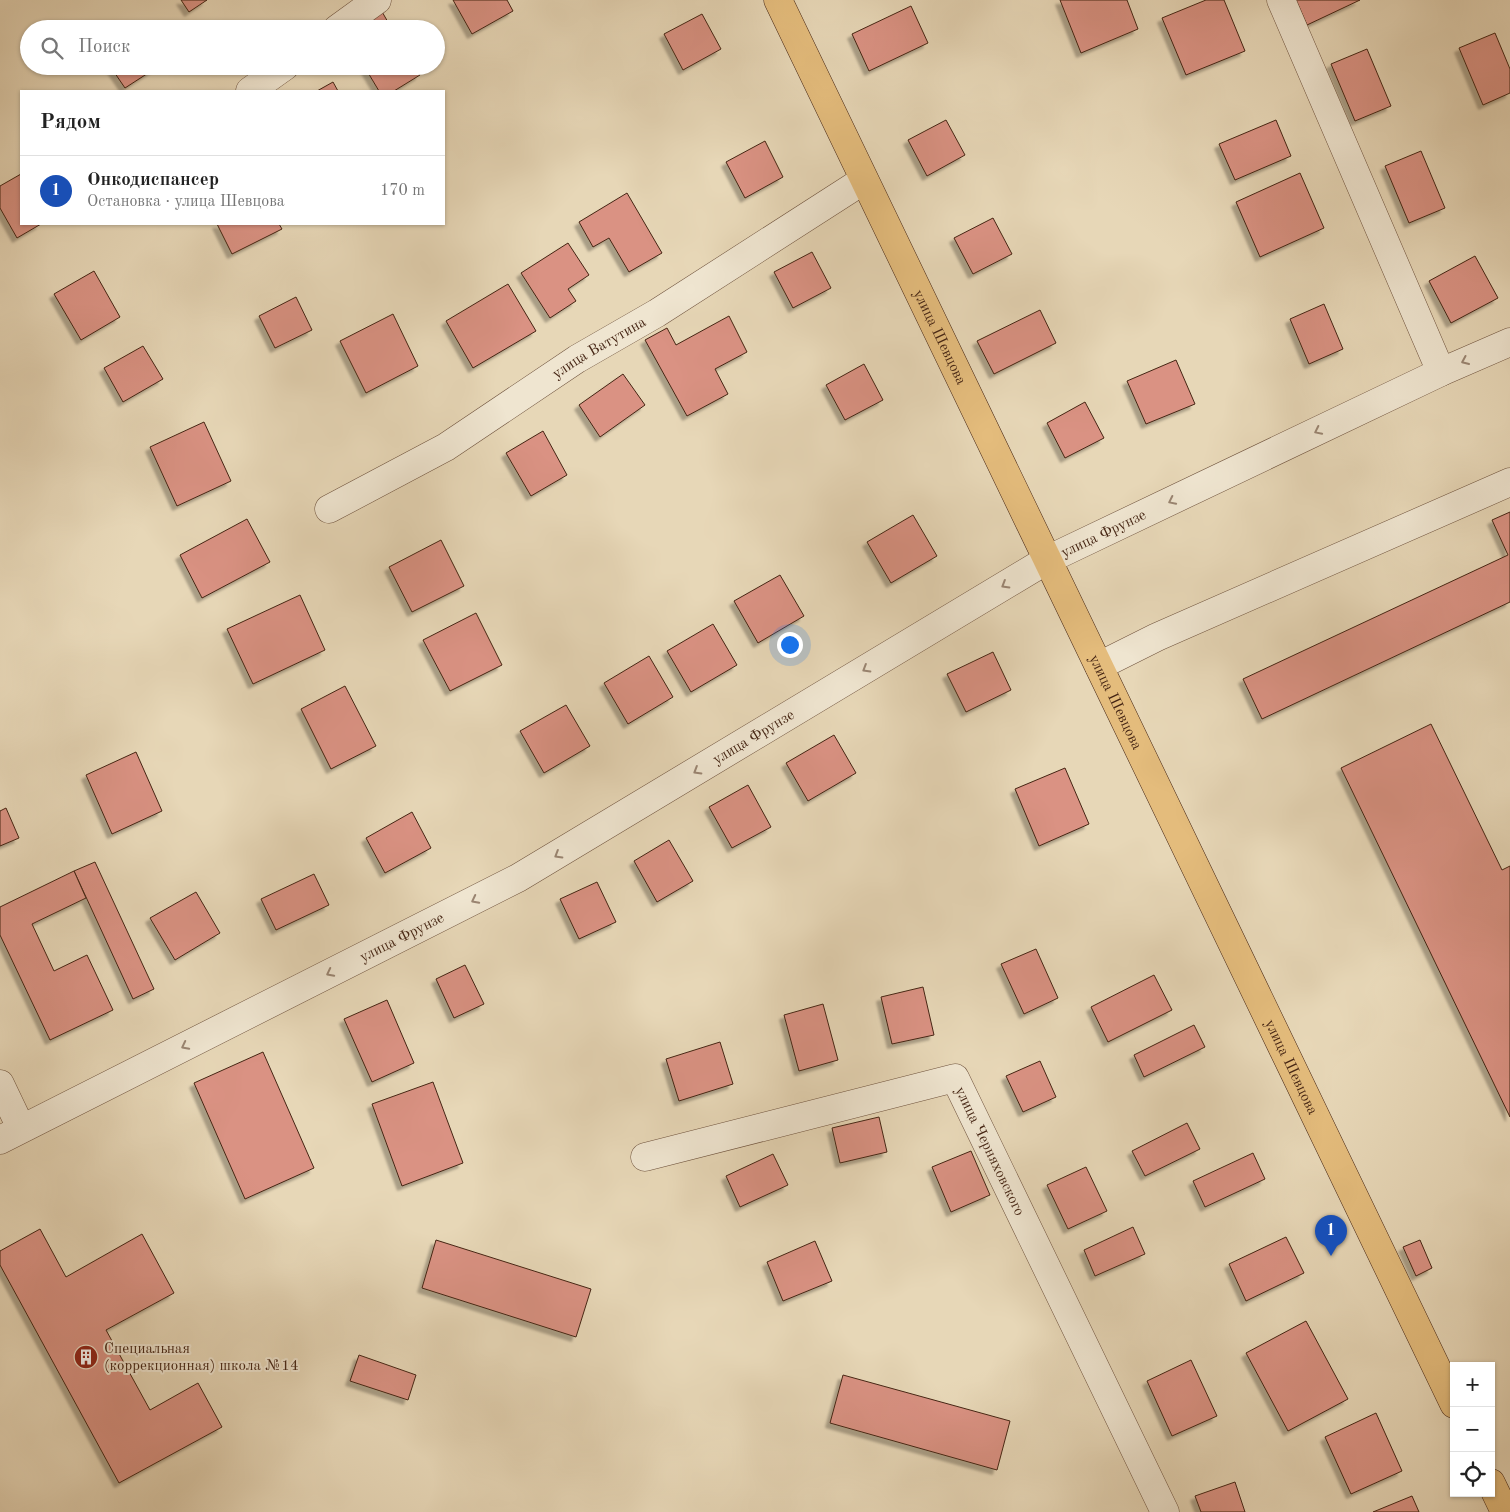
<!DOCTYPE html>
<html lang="ru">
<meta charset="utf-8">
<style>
body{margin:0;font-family:"Old Standard TT",serif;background:#f6f6f6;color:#222}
.controls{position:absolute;right:15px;bottom:15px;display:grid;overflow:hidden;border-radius:0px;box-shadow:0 1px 4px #0004}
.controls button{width:45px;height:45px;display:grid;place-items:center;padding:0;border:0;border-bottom:1px solid #e0e0e0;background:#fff;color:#222;font:25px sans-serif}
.you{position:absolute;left:789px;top:644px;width:18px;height:18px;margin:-12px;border:4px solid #fff;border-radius:50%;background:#1a73e8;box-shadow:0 0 0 8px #1a73e833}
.badge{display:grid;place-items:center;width:32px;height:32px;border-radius:50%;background:#8f2418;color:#fff;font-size:16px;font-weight:700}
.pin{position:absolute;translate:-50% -41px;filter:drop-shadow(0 1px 2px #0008)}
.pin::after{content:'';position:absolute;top:26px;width:18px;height:15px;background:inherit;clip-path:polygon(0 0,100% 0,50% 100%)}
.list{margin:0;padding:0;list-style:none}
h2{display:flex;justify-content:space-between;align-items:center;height:65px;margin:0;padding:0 20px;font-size:21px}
h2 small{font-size:16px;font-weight:400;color:#767676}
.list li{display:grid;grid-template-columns:32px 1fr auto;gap:15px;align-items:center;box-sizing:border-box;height:70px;padding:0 20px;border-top:1px solid #e0e0e0}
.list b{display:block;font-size:19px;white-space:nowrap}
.list p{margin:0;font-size:16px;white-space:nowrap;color:#767676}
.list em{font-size:16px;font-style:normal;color:#767676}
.icon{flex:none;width:28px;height:28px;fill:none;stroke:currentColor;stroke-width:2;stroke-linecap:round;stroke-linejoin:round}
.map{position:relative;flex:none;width:1510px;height:1512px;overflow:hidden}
.search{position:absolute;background:#fff;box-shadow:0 1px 4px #0004;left:20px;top:20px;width:425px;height:55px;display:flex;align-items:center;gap:12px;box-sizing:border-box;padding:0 18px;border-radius:28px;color:#767676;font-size:19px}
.panel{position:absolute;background:#fff;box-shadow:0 1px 4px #0004;left:20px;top:90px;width:425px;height:135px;border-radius:0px}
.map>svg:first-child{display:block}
.building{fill:#da9283;stroke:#452514;filter:url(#shadow)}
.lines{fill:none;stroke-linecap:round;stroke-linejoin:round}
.minor-casing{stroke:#6e523d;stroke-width:29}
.major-casing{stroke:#452514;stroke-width:29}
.minor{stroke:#efe5d0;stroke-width:28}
.major{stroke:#e4bc7c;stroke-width:28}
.oneway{stroke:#9a8572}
.labels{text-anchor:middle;stroke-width:4;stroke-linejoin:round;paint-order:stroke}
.street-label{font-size:15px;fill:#452514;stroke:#efe5d0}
.poi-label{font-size:15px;fill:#452514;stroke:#efe5d0;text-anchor:start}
</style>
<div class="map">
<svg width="1510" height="1512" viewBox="0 0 1510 1512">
<defs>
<filter id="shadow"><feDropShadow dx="-4.5" dy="4.5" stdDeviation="1" flood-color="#0004"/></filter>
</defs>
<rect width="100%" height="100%" fill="#e7d7b7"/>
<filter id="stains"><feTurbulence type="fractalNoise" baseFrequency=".004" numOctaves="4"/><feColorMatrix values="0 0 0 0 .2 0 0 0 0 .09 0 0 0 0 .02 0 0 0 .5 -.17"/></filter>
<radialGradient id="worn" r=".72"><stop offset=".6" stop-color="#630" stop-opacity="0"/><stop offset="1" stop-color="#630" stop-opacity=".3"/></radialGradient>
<g class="building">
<path d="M 181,0 L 207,0 L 189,12 Z"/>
<path d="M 453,0 L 507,0 L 513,11 L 472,34 Z"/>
<path d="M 1060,0 L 1127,0 L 1138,29 L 1081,53 Z"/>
<path d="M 1206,0 L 1224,0 L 1245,51 L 1186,75 L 1162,18 Z"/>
<path d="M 1296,0 L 1360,0 L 1307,25 Z"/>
<path d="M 911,6 L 928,43 L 869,71 L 852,34 Z"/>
<path d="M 381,10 L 392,29 L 351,29 Z"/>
<path d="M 702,14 L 721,49 L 683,70 L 664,34 Z"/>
<path d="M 141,21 L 146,29 L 128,29 Z"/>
<path d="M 1495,33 L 1510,69 L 1510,93 L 1483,105 L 1459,48 Z"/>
<path d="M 1367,49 L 1391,106 L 1355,121 L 1331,64 Z"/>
<path d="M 110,66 L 159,66 L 125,88 Z"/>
<path d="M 364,66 L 415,66 L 420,75 L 394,91 L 379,91 Z"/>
<path d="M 333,82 L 338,91 L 317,91 Z"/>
<path d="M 946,120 L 965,155 L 927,176 L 908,140 Z"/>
<path d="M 1276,120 L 1291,156 L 1235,180 L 1219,144 Z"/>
<path d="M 765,141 L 783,177 L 745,198 L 726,162 Z"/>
<path d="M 1421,151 L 1445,208 L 1409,223 L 1385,166 Z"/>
<path d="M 1300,173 L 1324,228 L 1260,257 L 1236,202 Z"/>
<path d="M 21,174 L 21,224 L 41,224 L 17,238 L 0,208 L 0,186 Z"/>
<path d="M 627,193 L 662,253 L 629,272 L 609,238 L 593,247 L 579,222 Z"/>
<path d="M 993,218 L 1012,254 L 973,274 L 954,238 Z"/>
<path d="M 217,224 L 279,224 L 282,229 L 232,254 Z"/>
<path d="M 568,243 L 589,275 L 568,289 L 576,301 L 550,318 L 521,273 Z"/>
<path d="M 812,252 L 831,288 L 793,308 L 774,272 Z"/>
<path d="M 1475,256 L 1498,298 L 1451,323 L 1429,281 Z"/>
<path d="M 94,271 L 120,317 L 81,340 L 54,294 Z"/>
<path d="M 508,284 L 536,331 L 473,368 L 446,321 Z"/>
<path d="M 296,297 L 312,330 L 275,348 L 259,316 Z"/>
<path d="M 1324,304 L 1343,349 L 1309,364 L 1290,319 Z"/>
<path d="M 1040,310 L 1056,343 L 994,374 L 977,341 Z"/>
<path d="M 393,314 L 418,366 L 366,393 L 340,341 Z"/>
<path d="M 729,316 L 747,352 L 715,369 L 728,394 L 687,416 L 645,340 L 667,328 L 676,345 Z"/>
<path d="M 143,346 L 163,379 L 123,402 L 104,368 Z"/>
<path d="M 1176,360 L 1195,404 L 1146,424 L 1127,381 Z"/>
<path d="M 864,364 L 883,400 L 845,420 L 826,385 Z"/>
<path d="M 623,374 L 645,405 L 600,437 L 579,405 Z"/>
<path d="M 1085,402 L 1104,438 L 1065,458 L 1047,423 Z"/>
<path d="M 204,422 L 231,481 L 177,506 L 150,447 Z"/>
<path d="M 543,431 L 567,475 L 531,496 L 506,453 Z"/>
<path d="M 1510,512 L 1510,602 L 1262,719 L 1243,679 L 1508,555 L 1492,520 Z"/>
<path d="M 913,515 L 937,556 L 891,583 L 867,542 Z"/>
<path d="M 247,519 L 270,562 L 202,598 L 180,555 Z"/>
<path d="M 441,540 L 464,586 L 412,612 L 389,567 Z"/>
<path d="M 780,575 L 804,616 L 758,643 L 734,601 Z"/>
<path d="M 300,595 L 325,650 L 253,684 L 227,629 Z"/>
<path d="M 476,613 L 502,665 L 450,691 L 423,640 Z"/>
<path d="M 713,624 L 737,665 L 691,692 L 667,651 Z"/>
<path d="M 993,652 L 1011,690 L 966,712 L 947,674 Z"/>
<path d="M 649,656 L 673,697 L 628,724 L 604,683 Z"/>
<path d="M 345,686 L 376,746 L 331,769 L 301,709 Z"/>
<path d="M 566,705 L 590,746 L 544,773 L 520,731 Z"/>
<path d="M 1431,724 L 1502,870 L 1510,866 L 1510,1117 L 1341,768 Z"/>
<path d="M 834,735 L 856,773 L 808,801 L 786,763 Z"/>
<path d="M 136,752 L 162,811 L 112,834 L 86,775 Z"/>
<path d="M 1065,768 L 1089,824 L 1039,846 L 1015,789 Z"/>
<path d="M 748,785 L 771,827 L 732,848 L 709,807 Z"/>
<path d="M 6,808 L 19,838 L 0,846 L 0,811 Z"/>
<path d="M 412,812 L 431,848 L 385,873 L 366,838 Z"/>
<path d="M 669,840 L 693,881 L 657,902 L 634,861 Z"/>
<path d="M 95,862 L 154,989 L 133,999 L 74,871 Z"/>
<path d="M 74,871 L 86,898 L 32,924 L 54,971 L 87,955 L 113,1010 L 50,1040 L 0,935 L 0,907 Z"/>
<path d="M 314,874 L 329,905 L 276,930 L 261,899 Z"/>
<path d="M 597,882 L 616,922 L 579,939 L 560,899 Z"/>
<path d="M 196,892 L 220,933 L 175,960 L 150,918 Z"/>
<path d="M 1036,949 L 1058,998 L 1024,1014 L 1001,964 Z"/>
<path d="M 465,965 L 484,1004 L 454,1018 L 436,979 Z"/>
<path d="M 1154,975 L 1172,1010 L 1108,1042 L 1091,1007 Z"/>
<path d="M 923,987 L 934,1035 L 892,1044 L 881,997 Z"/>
<path d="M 387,1000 L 414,1063 L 372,1082 L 344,1019 Z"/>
<path d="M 823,1004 L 838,1060 L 799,1071 L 784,1015 Z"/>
<path d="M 1194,1025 L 1205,1047 L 1144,1077 L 1134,1055 Z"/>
<path d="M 720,1042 L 733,1084 L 679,1101 L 666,1059 Z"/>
<path d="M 263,1052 L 314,1168 L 245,1199 L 194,1083 Z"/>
<path d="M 1040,1061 L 1056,1097 L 1023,1112 L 1006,1076 Z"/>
<path d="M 433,1082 L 463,1163 L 402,1186 L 372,1104 Z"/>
<path d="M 879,1117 L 887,1152 L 840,1163 L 832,1128 Z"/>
<path d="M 1187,1123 L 1200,1149 L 1145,1176 L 1132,1151 Z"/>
<path d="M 971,1151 L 990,1195 L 951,1212 L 932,1167 Z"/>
<path d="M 1253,1153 L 1265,1179 L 1205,1207 L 1193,1181 Z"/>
<path d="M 773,1154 L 788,1185 L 740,1207 L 726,1176 Z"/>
<path d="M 1086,1167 L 1107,1211 L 1068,1229 L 1047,1185 Z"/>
<path d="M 1133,1227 L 1145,1254 L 1095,1276 L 1084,1250 Z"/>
<path d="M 40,1229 L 66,1277 L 142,1234 L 174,1293 L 106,1330 L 150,1410 L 198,1383 L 222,1427 L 119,1483 L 0,1265 L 0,1251 Z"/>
<path d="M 1286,1237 L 1304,1273 L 1246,1301 L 1229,1264 Z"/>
<path d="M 436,1240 L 591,1289 L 576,1337 L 422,1288 Z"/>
<path d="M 1420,1240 L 1432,1268 L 1416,1276 L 1403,1247 Z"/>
<path d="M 815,1241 L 832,1281 L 783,1301 L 767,1262 Z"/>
<path d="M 1306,1321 L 1348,1399 L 1288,1431 L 1246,1353 Z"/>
<path d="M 359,1355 L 416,1375 L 408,1400 L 350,1381 Z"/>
<path d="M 1191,1360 L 1217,1416 L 1172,1436 L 1147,1381 Z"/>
<path d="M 843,1375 L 1010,1421 L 997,1470 L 830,1423 Z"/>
<path d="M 1376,1413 L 1402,1471 L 1351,1494 L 1325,1437 Z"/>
<path d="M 1235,1482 L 1245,1512 L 1201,1512 L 1195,1496 Z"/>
<path d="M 1412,1496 L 1419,1512 L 1373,1512 Z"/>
</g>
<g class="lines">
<g class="minor-casing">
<g id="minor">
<path d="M 1281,0 L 1441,372"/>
<path d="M 337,29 L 377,0"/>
<path d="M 250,91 L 285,66"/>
<path id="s1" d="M 329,509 L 446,447 L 577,359 L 657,313 L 864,180"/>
<path d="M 1099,666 L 1157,637 L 1510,482"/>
<path d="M 0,1084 L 21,1128"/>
<path id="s2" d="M 0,1140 L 518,878 L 1047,560 L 1441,372 L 1510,342"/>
<path id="s3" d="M 645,1157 L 955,1078 L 1165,1512"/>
</g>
</g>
<g class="major-casing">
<g id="major">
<path id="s4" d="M 778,0 L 1454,1404"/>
<path d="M 1491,1483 L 1505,1512"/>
</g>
</g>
<use href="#minor" class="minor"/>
<use href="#major" class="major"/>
</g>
<defs><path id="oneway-chevron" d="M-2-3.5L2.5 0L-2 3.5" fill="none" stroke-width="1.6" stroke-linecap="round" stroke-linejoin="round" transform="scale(1.25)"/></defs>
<g class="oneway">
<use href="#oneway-chevron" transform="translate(1465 361) rotate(156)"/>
<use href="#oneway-chevron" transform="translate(1318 431) rotate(154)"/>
<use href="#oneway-chevron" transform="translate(1172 501) rotate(154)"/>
<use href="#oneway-chevron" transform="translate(1005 585) rotate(149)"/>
<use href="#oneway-chevron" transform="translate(866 669) rotate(149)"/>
<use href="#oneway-chevron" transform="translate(697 771) rotate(149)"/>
<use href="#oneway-chevron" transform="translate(558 855) rotate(149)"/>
<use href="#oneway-chevron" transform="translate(475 900) rotate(153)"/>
<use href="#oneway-chevron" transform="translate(330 973) rotate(153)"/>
<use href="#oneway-chevron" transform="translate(185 1046) rotate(153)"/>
</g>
<defs>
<g id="building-disc" transform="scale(1.25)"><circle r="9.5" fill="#8f2418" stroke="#efe5d0"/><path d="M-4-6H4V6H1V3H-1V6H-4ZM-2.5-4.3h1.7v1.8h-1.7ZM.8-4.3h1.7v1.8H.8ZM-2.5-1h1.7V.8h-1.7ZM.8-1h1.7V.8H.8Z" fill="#fff"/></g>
</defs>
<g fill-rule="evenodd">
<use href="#building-disc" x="86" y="1357"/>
</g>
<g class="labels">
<g class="street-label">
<text dy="5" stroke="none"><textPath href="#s4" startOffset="374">улица Шевцова</textPath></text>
<text dy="5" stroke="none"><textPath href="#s1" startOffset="315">улица Ватутина</textPath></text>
<text dy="5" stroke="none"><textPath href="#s2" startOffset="1260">улица Фрунзе</textPath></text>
<text dy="5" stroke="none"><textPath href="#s4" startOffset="779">улица Шевцова</textPath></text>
<text dy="5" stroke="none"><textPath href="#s2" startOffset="855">улица Фрунзе</textPath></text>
<text dy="5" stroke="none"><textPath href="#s2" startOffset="450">улица Фрунзе</textPath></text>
<text dy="5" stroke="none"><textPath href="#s4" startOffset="1184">улица Шевцова</textPath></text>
<text dy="5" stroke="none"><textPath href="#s3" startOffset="401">улица Черняховского</textPath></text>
</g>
<g class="poi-label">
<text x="104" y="1353">Специальная<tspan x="104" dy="17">(коррекционная) школа №14</tspan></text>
</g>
</g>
<rect width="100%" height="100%" filter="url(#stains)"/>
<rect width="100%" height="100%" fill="url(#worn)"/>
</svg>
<div class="controls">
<button>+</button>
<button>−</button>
<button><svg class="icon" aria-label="locate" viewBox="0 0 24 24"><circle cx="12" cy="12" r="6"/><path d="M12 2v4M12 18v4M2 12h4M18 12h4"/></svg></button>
</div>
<div class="you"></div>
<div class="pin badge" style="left:1331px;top:1256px;background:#1a4fb4">1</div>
<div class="search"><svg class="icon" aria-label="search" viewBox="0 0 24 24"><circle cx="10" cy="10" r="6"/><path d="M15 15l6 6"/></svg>Поиск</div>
<section class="panel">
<h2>Рядом<small></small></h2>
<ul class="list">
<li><span class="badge" style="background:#1a4fb4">1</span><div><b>Онкодиспансер</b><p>Остановка · улица Шевцова</p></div><em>170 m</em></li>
</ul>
</section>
</div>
